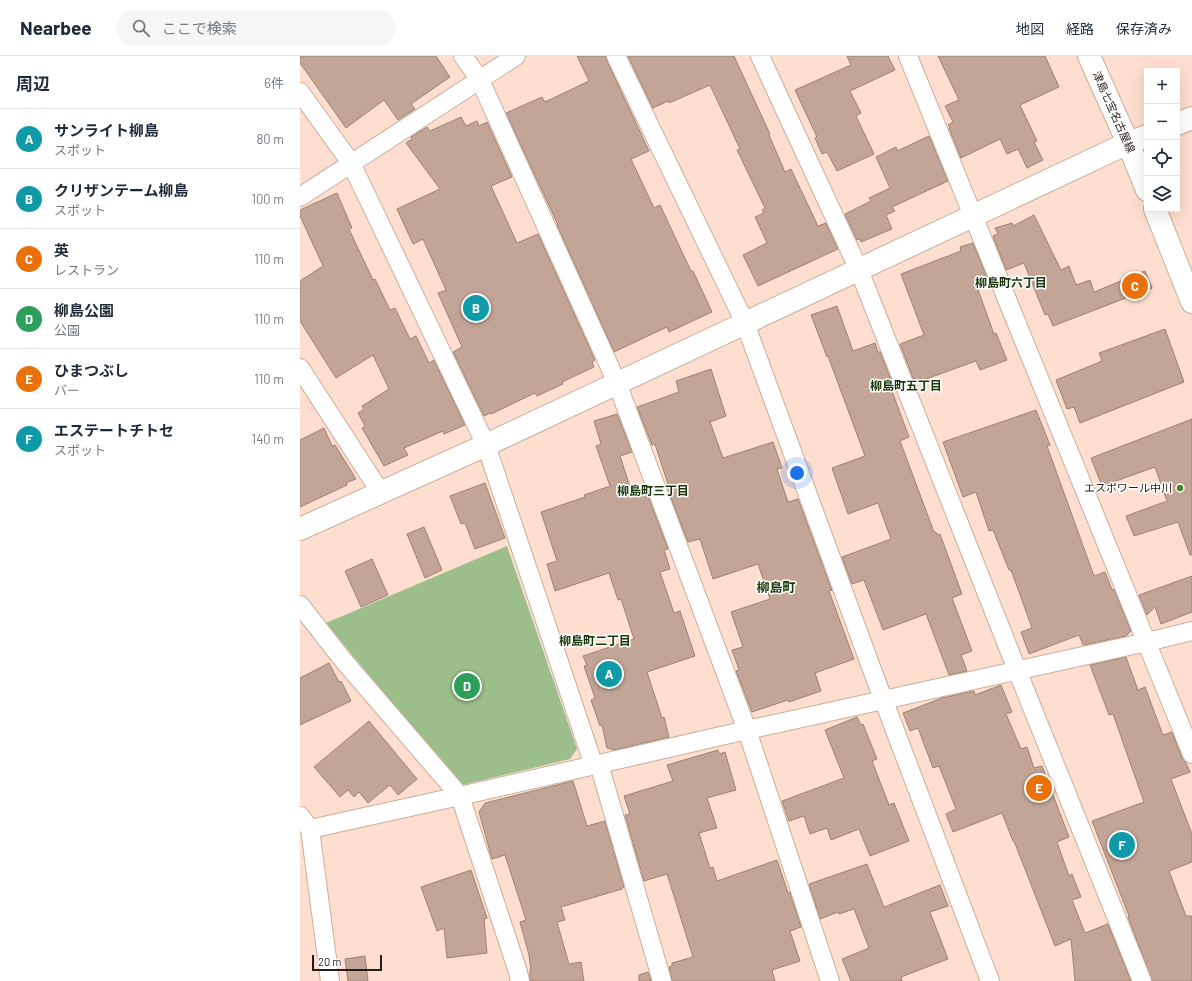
<!DOCTYPE html>
<html lang="ja">
<meta charset="utf-8">
<style>
body{margin:0;font-family:Barlow,"Noto Sans JP",sans-serif;background:#f6f6f7;color:#1f2937}
.controls{position:absolute;right:12px;top:12px;display:grid;overflow:hidden;border-radius:0px;box-shadow:0 4px 16px #0002}
.controls button{width:36px;height:36px;display:grid;place-items:center;padding:0;border:0;border-bottom:1px solid #e0e1e3;background:#fff;color:#1f2937;font:20px sans-serif}
.scale{position:absolute;left:12px;bottom:10px;width:70px;box-sizing:border-box;padding-left:4px;border:2px solid #261b16;border-top:0;font-size:11px;line-height:14px;white-space:nowrap;color:#261b16;-webkit-text-stroke:3px #fff;paint-order:stroke}
.you{position:absolute;left:497px;top:417px;width:14px;height:14px;margin:-10px;border:3px solid #fff;border-radius:50%;background:#1a73e8;box-shadow:0 0 0 6px #1a73e833}
.badge{display:grid;place-items:center;width:26px;height:26px;border-radius:50%;background:#2563eb;color:#fff;font-size:13px;font-weight:700}
.pin{position:absolute;translate:-50% -50%;border:2px solid #fff;box-shadow:0 1px 4px #0006}
.list{margin:0;padding:0;list-style:none}
h2{display:flex;justify-content:space-between;align-items:center;height:52px;margin:0;padding:0 16px;font-size:17px}
h2 small{font-size:13px;font-weight:400;color:#747a83}
.list li{display:grid;grid-template-columns:26px 1fr auto;gap:12px;align-items:center;box-sizing:border-box;height:60px;padding:0 16px;border-top:1px solid #e0e1e3}
.list b{display:block;font-size:15px;white-space:nowrap}
.list p{margin:0;font-size:13px;white-space:nowrap;color:#747a83}
.list em{font-size:13px;font-style:normal;color:#747a83}
.icon{flex:none;width:22px;height:22px;fill:none;stroke:currentColor;stroke-width:2;stroke-linecap:round;stroke-linejoin:round}
.map{position:relative;flex:none;width:892px;height:925px;overflow:hidden}
header{display:flex;align-items:center;gap:24px;box-sizing:border-box;height:56px;padding:0 20px;background:#fff;border-bottom:1px solid #e0e1e3}
header strong{font-size:19px}
nav{display:flex;gap:22px;margin-inline-start:auto;font-size:14px}
.search{width:280px;height:36px;background:#f6f6f7;display:flex;align-items:center;gap:10px;box-sizing:border-box;padding:0 14px;border-radius:22px;color:#747a83;font-size:15px}
main{display:flex}
aside{flex:1;background:#fff}
.map>svg:first-child{display:block}
.green{fill:#9cbe8a}
.building{fill:#c3a597;stroke:#9e8274}
.lines{fill:none;stroke-linecap:round;stroke-linejoin:round}
.street-casing{stroke:#cbad9e;stroke-width:20}
.secondary-casing{stroke:#cbad9e;stroke-width:24}
.street{stroke:#fff;stroke-width:18}
.secondary{stroke:#fff;stroke-width:22}
.poi-dot{fill:#448628;stroke:#fff;stroke-width:1.5}
.labels{text-anchor:middle;stroke-width:3;stroke-linejoin:round;paint-order:stroke}
.street-label{font-size:11px;fill:#261b16;stroke:#fff}
.poi-label{font-size:11px;fill:#261b16;stroke:#fff;text-anchor:end}
.neighbourhood-label{font-size:12px;font-weight:bold;fill:#173609;stroke:#fff}
.quarter-label{font-size:13px;font-weight:bold;fill:#173609;stroke:#fff}
</style>
<header>
<strong>Nearbee</strong>
<div class="search"><svg class="icon" aria-label="search" viewBox="0 0 24 24"><circle cx="10" cy="10" r="6"/><path d="M15 15l6 6"/></svg>ここで検索</div>
<nav><a>地図</a><a>経路</a><a>保存済み</a></nav>
</header>
<main>
<aside>
<h2>周辺<small>6件</small></h2>
<ul class="list">
<li><span class="badge" style="background:#0f9aa8">A</span><div><b>サンライト柳島</b><p>スポット</p></div><em>80 m</em></li>
<li><span class="badge" style="background:#0f9aa8">B</span><div><b>クリザンテーム柳島</b><p>スポット</p></div><em>100 m</em></li>
<li><span class="badge" style="background:#e8710a">C</span><div><b>英</b><p>レストラン</p></div><em>110 m</em></li>
<li><span class="badge" style="background:#2e9e5b">D</span><div><b>柳島公園</b><p>公園</p></div><em>110 m</em></li>
<li><span class="badge" style="background:#e8710a">E</span><div><b>ひまつぶし</b><p>バー</p></div><em>110 m</em></li>
<li><span class="badge" style="background:#0f9aa8">F</span><div><b>エステートチトセ</b><p>スポット</p></div><em>140 m</em></li>
</ul>
</aside>
<div class="map">
<svg width="892" height="925" viewBox="0 0 892 925">
<rect width="100%" height="100%" fill="#fddecf"/>
<path class="green" d="M 207,490 L 277,693 L 270,703 L 162,729 L 154,723 L 26,567 Z"/>
<g class="building">
<path d="M 0,0 L 136,0 L 150,21 L 111,48 L 115,53 L 98,64 L 84,44 L 46,72 L 0,7 Z"/>
<path d="M 277,0 L 306,0 L 307,5 L 349,95 L 331,103 L 354,152 L 360,149 L 391,215 L 393,215 L 412,256 L 369,276 L 367,271 L 314,296 L 257,169 L 258,169 L 206,57 L 242,41 L 245,46 L 289,25 Z"/>
<path d="M 328,0 L 434,0 L 470,78 L 469,79 L 485,116 L 491,113 L 518,170 L 526,167 L 538,193 L 458,230 L 443,199 L 467,187 L 455,161 L 464,157 L 462,154 L 465,152 L 437,94 L 440,93 L 410,29 L 369,47 L 368,45 L 353,52 Z"/>
<path d="M 547,0 L 588,0 L 595,14 L 550,35 L 561,57 L 556,60 L 574,98 L 537,115 L 527,96 L 522,98 L 515,82 L 517,81 L 495,34 L 551,9 Z"/>
<path d="M 638,0 L 745,0 L 759,31 L 720,49 L 737,85 L 734,86 L 743,104 L 727,112 L 718,93 L 707,98 L 700,83 L 661,102 L 649,72 L 650,71 L 648,69 L 653,66 L 645,50 L 659,44 Z"/>
<path d="M 161,61 L 166,70 L 177,65 L 179,70 L 187,66 L 212,121 L 191,130 L 217,187 L 238,178 L 295,304 L 292,306 L 294,311 L 262,326 L 263,328 L 237,340 L 235,337 L 191,358 L 190,357 L 184,360 L 153,296 L 162,291 L 138,237 L 146,234 L 123,183 L 113,188 L 97,153 L 140,133 L 106,87 L 112,83 L 111,81 L 127,71 L 130,75 Z"/>
<path d="M 629,80 L 648,125 L 592,151 L 595,155 L 586,159 L 592,173 L 561,186 L 560,183 L 557,184 L 545,158 L 571,145 L 569,142 L 590,132 L 576,101 L 596,91 L 597,95 Z"/>
<path d="M 37,137 L 52,172 L 49,173 L 73,224 L 75,223 L 90,254 L 95,252 L 110,283 L 116,280 L 129,307 L 134,304 L 165,369 L 144,378 L 143,375 L 104,392 L 108,399 L 84,410 L 62,372 L 65,370 L 58,357 L 64,353 L 62,350 L 89,333 L 73,299 L 36,322 L 0,265 L 0,225 L 23,210 L 0,160 L 0,154 Z"/>
<path d="M 734,159 L 761,214 L 769,210 L 776,229 L 790,224 L 794,236 L 845,215 L 852,232 L 753,270 L 748,258 L 745,259 L 724,207 L 706,214 L 693,180 L 698,178 L 695,172 L 712,167 L 713,170 Z"/>
<path d="M 673,187 L 689,226 L 677,231 L 694,278 L 696,277 L 707,304 L 680,314 L 676,305 L 615,327 L 600,288 L 624,279 L 601,218 L 661,195 L 660,191 Z"/>
<path d="M 537,250 L 553,295 L 575,287 L 578,296 L 580,296 L 595,334 L 592,335 L 609,381 L 600,385 L 634,476 L 636,476 L 637,479 L 640,478 L 662,538 L 652,542 L 672,595 L 661,599 L 667,615 L 649,619 L 626,558 L 583,574 L 564,524 L 552,528 L 542,501 L 591,483 L 578,447 L 548,458 L 532,412 L 565,400 L 528,300 L 527,301 L 511,259 Z"/>
<path d="M 865,273 L 884,326 L 780,367 L 774,351 L 767,353 L 756,324 L 802,305 L 799,297 Z"/>
<path d="M 411,313 L 426,360 L 410,366 L 423,402 L 473,386 L 482,412 L 477,413 L 488,446 L 498,443 L 532,534 L 529,535 L 554,603 L 515,617 L 521,635 L 489,646 L 488,644 L 452,656 L 436,615 L 439,614 L 432,594 L 443,591 L 431,556 L 470,543 L 458,508 L 413,523 L 400,483 L 388,486 L 366,429 L 368,428 L 355,388 L 352,389 L 337,351 L 379,336 L 376,325 Z"/>
<path d="M 736,354 L 750,389 L 747,390 L 794,520 L 805,516 L 812,534 L 814,533 L 831,575 L 826,580 L 783,589 L 779,579 L 729,598 L 721,576 L 732,572 L 711,514 L 709,514 L 693,474 L 689,475 L 676,436 L 663,441 L 643,386 Z"/>
<path d="M 317,358 L 332,396 L 320,400 L 333,440 L 346,435 L 368,493 L 364,494 L 370,513 L 360,516 L 374,557 L 380,555 L 395,600 L 347,616 L 362,662 L 364,661 L 369,681 L 314,694 L 307,692 L 302,669 L 300,670 L 291,644 L 295,642 L 284,610 L 287,609 L 283,600 L 334,583 L 321,543 L 318,544 L 309,517 L 255,535 L 247,508 L 257,505 L 241,456 L 285,441 L 284,439 L 310,430 L 296,390 L 301,388 L 294,365 Z"/>
<path d="M 892,363 L 892,499 L 890,499 L 878,466 L 834,480 L 826,460 L 867,445 L 855,411 L 802,430 L 791,402 Z"/>
<path d="M 24,372 L 32,390 L 35,389 L 56,423 L 46,427 L 47,429 L 0,451 L 0,384 Z"/>
<path d="M 185,427 L 205,482 L 175,493 L 165,467 L 161,468 L 150,440 Z"/>
<path d="M 124,471 L 142,514 L 125,522 L 107,478 Z"/>
<path d="M 72,503 L 88,539 L 61,551 L 45,515 Z"/>
<path d="M 892,520 L 892,556 L 861,568 L 855,551 L 847,559 L 839,539 Z"/>
<path d="M 826,601 L 838,634 L 845,631 L 863,679 L 872,676 L 882,702 L 886,707 L 890,716 L 871,723 L 892,778 L 892,806 L 869,815 L 886,860 L 892,860 L 892,925 L 852,925 L 828,861 L 829,860 L 792,765 L 844,746 L 813,658 L 809,659 L 790,609 Z"/>
<path d="M 29,607 L 39,626 L 41,625 L 51,645 L 0,669 L 0,622 Z"/>
<path d="M 701,629 L 712,656 L 706,658 L 721,693 L 727,691 L 734,712 L 742,710 L 769,781 L 757,786 L 769,820 L 772,818 L 781,841 L 772,844 L 785,877 L 808,868 L 831,925 L 775,925 L 771,883 L 755,890 L 714,785 L 713,785 L 702,757 L 653,776 L 646,758 L 656,753 L 639,710 L 633,712 L 618,672 L 610,675 L 603,657 L 642,642 L 674,635 L 675,639 Z"/>
<path d="M 557,661 L 561,669 L 563,668 L 577,703 L 572,705 L 589,749 L 594,747 L 609,785 L 570,800 L 559,773 L 531,784 L 527,772 L 510,778 L 504,760 L 489,765 L 482,745 L 544,722 L 525,674 Z"/>
<path d="M 69,665 L 117,723 L 98,739 L 90,729 L 68,747 L 59,736 L 54,741 L 48,734 L 40,741 L 14,711 Z"/>
<path d="M 418,694 L 419,698 L 425,696 L 436,734 L 407,742 L 417,772 L 399,777 L 410,812 L 413,811 L 417,825 L 477,804 L 488,837 L 490,836 L 501,871 L 490,875 L 500,905 L 472,914 L 475,925 L 372,925 L 369,911 L 372,910 L 372,907 L 393,901 L 367,818 L 344,825 L 325,759 L 330,758 L 324,740 L 373,725 L 367,709 Z"/>
<path d="M 273,725 L 287,770 L 305,765 L 324,831 L 322,832 L 322,833 L 261,851 L 265,864 L 257,866 L 269,908 L 281,906 L 284,925 L 230,925 L 230,914 L 231,914 L 229,899 L 220,866 L 226,864 L 205,799 L 192,803 L 179,756 L 185,747 Z"/>
<path d="M 567,808 L 584,851 L 640,829 L 648,850 L 630,856 L 648,903 L 601,921 L 602,925 L 551,925 L 542,903 L 569,892 L 554,853 L 539,858 L 538,856 L 520,863 L 509,828 Z"/>
<path d="M 171,814 L 187,862 L 184,863 L 187,897 L 147,902 L 144,872 L 137,875 L 121,831 Z"/>
<path d="M 65,900 L 68,925 L 48,925 L 45,903 Z"/>
<path d="M 348,916 L 351,925 L 339,925 L 339,919 Z"/>
</g>
<g class="lines">
<g class="street-casing">
<g id="street">
<path d="M 163,0 L 180,24 L 317,327 L 447,674 L 530,925"/>
<path d="M 316,0 L 445,267 L 571,611 L 690,925"/>
<path d="M 460,0 L 559,214 L 717,614 L 842,925"/>
<path d="M 608,0 L 892,698"/>
<path d="M 0,36 L 51,107 L 186,389 L 294,710"/>
<path d="M 0,141 L 216,0"/>
<path d="M 0,312 L 81,437"/>
<path d="M 0,549 L 43,604 L 160,740 L 218,916 L 220,925"/>
<path d="M 299,708 L 362,925"/>
<path d="M 0,760 L 10,773 L 30,925"/>
<path d="M 10,773 L 160,740 L 447,674 L 847,586 L 892,575"/>
</g>
</g>
<g class="secondary-casing">
<g id="secondary">
<path d="M 789,0 L 828,87 L 847,134"/>
<path d="M 877,68 L 892,62"/>
<path d="M 855,153 L 892,246"/>
<path d="M 0,473 L 186,389 L 828,87 L 847,80"/>
</g>
</g>
<use href="#street" class="street"/>
<use href="#secondary" class="secondary"/>
</g>
<circle class="poi-dot" cx="880" cy="432" r="4"/>
<g class="labels">
<g class="street-label">
<text transform="translate(814 56) rotate(66)" y="4">津島七宝名古屋線</text>
</g>
<g class="poi-label">
<text x="872" y="436">エスポワール中川</text>
</g>
<g class="neighbourhood-label">
<text x="711" y="231">柳島町六丁目</text>
<text x="606" y="334">柳島町五丁目</text>
<text x="353" y="439">柳島町三丁目</text>
<text x="295" y="589">柳島町二丁目</text>
</g>
<g class="quarter-label">
<text x="476" y="536">柳島町</text>
</g>
</g>
</svg>
<div class="controls">
<button>+</button>
<button>−</button>
<button><svg class="icon" aria-label="locate" viewBox="0 0 24 24"><circle cx="12" cy="12" r="6"/><path d="M12 2v4M12 18v4M2 12h4M18 12h4"/></svg></button>
<button><svg class="icon" aria-label="layers" viewBox="0 0 24 24"><path d="M12 4l9 5-9 5-9-5zM3 14l9 5 9-5"/></svg></button>
</div>
<div class="scale">20 m</div>
<div class="you"></div>
<div class="pin badge" style="left:309px;top:618px;background:#0f9aa8">A</div>
<div class="pin badge" style="left:176px;top:252px;background:#0f9aa8">B</div>
<div class="pin badge" style="left:835px;top:230px;background:#e8710a">C</div>
<div class="pin badge" style="left:167px;top:630px;background:#2e9e5b">D</div>
<div class="pin badge" style="left:739px;top:732px;background:#e8710a">E</div>
<div class="pin badge" style="left:822px;top:789px;background:#0f9aa8">F</div>
</div>
</main>
